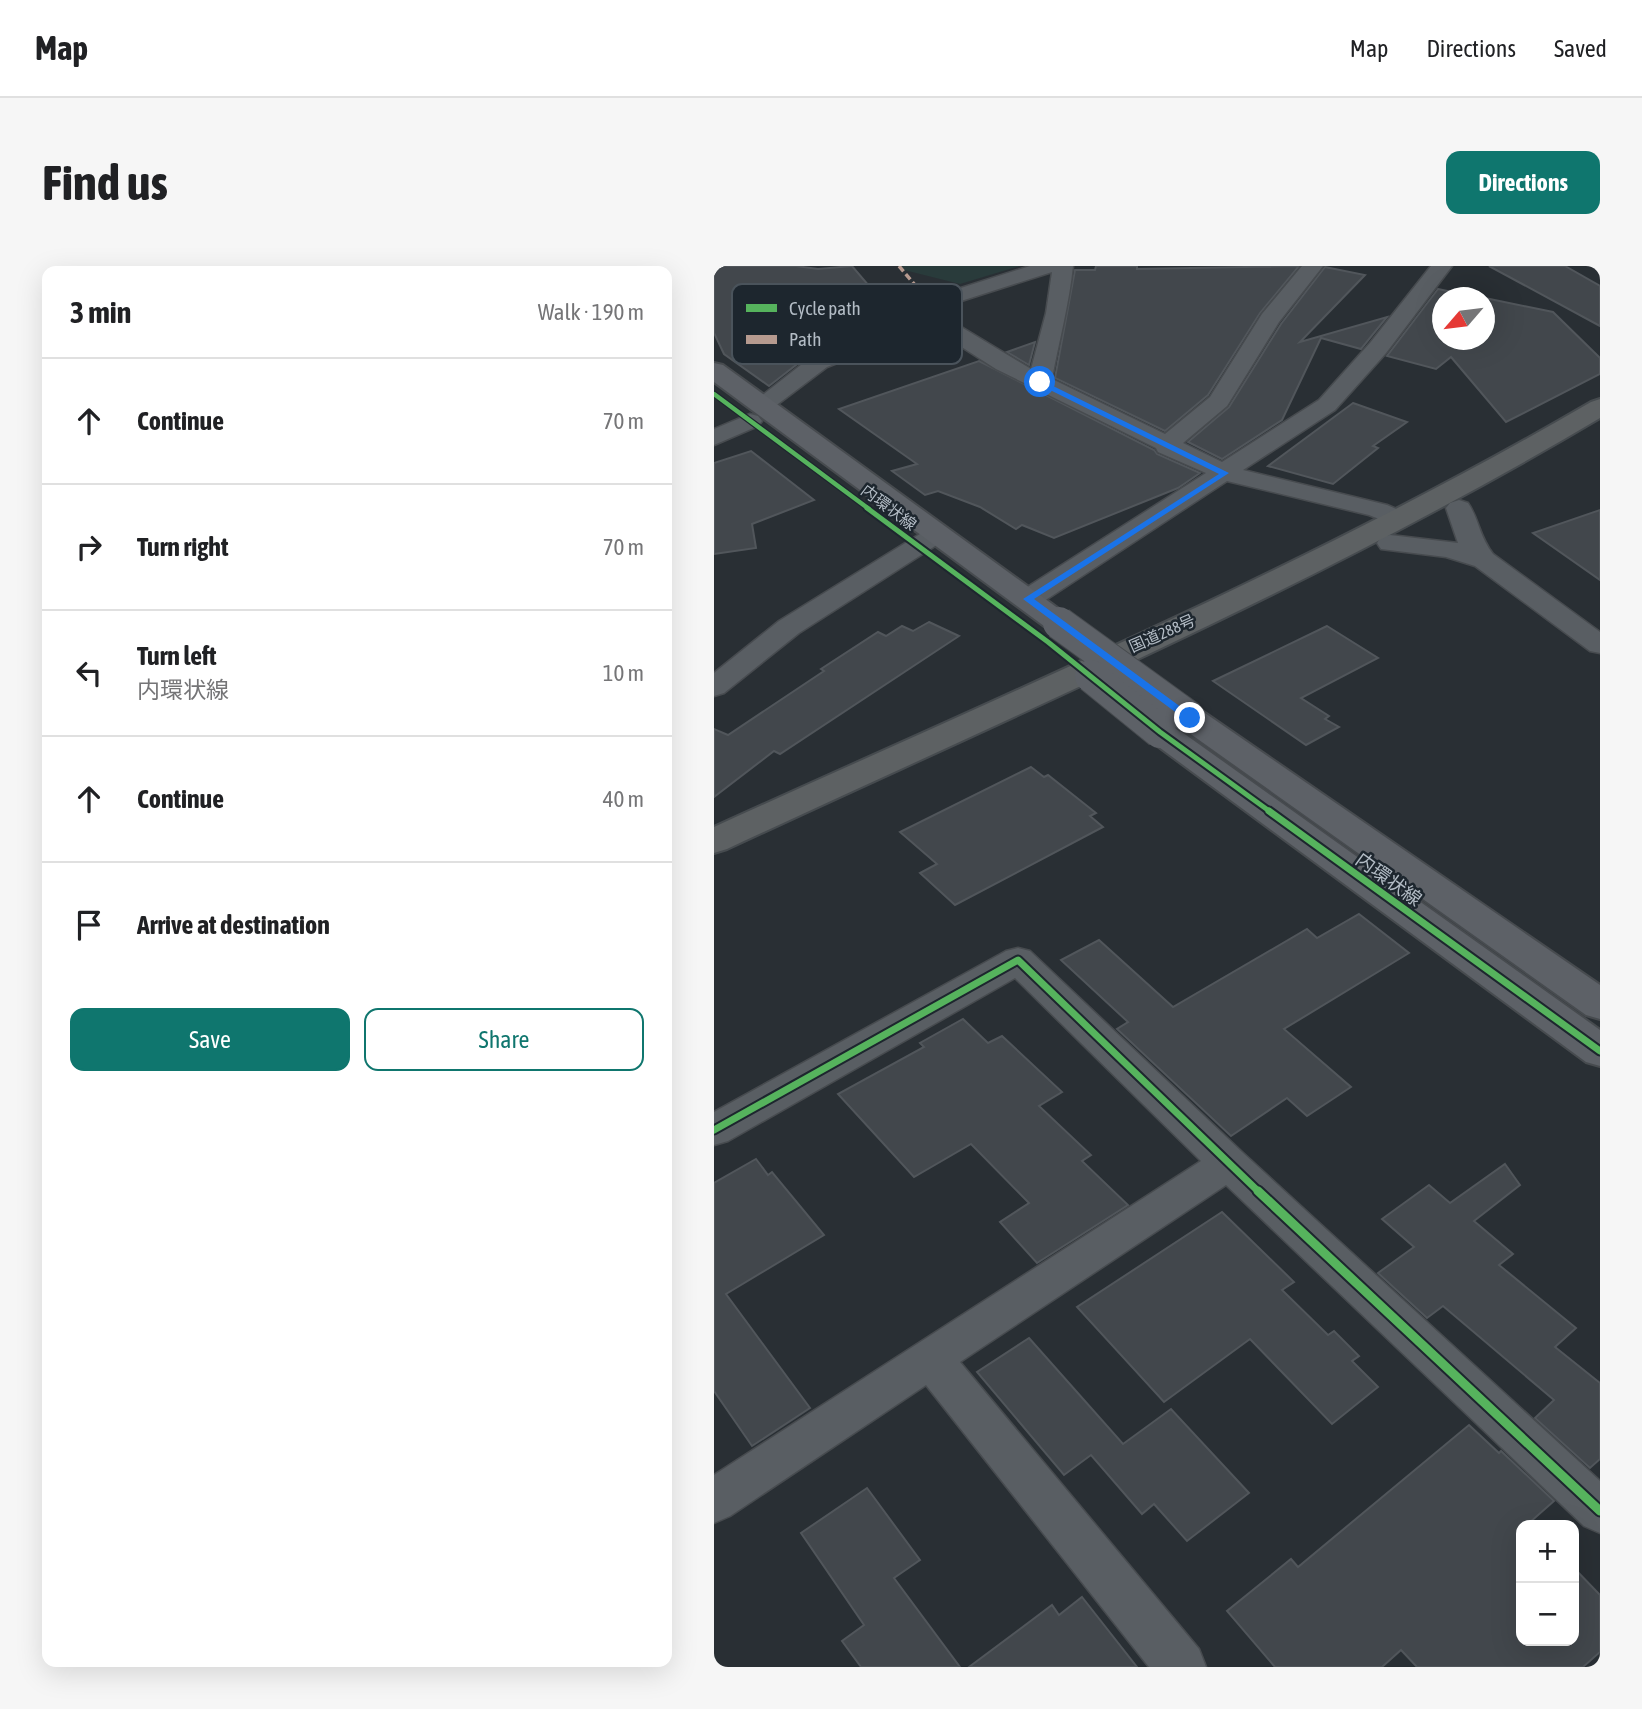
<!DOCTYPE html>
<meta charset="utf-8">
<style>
body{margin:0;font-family:"Asap Condensed","Noto Sans JP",sans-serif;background:#f6f6f6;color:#202124}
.controls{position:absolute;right:21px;bottom:21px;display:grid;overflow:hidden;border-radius:14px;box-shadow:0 7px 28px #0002}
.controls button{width:63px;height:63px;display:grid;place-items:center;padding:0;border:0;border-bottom:2px solid #e0e0e0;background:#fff;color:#202124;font:35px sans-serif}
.compass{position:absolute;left:718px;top:21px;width:63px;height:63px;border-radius:50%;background:#fff;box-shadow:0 7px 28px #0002;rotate:242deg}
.stop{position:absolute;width:21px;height:21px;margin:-16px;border:5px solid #1a73e8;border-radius:50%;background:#fff}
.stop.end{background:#1a73e8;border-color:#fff;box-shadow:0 2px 7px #0008}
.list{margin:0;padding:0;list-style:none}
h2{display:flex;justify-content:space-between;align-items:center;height:91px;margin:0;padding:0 28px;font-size:30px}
h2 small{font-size:23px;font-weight:400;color:#757577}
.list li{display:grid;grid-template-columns:46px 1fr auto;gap:21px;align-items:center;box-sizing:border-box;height:126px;padding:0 28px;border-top:2px solid #e0e0e0}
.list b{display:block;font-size:26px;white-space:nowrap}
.list p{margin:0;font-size:23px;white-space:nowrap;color:#757577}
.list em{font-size:23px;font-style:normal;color:#757577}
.actions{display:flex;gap:14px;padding:21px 28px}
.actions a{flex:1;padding:16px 0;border:2px solid #0f766e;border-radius:14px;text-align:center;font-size:24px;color:#0f766e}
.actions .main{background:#0f766e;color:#fff}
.icon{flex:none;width:38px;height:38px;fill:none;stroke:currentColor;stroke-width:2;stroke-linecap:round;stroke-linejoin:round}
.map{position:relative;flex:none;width:886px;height:1401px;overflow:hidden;border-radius:14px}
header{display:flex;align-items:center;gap:42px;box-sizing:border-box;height:98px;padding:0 35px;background:#fff;border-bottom:2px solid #e0e0e0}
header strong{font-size:33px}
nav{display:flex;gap:38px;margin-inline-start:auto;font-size:24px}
.intro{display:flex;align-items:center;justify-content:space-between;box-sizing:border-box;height:168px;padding:0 42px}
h1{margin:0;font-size:49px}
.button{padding:18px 32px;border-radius:14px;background:#0f766e;color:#fff;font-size:24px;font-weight:700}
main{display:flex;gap:42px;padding:0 42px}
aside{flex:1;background:#fff;border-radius:14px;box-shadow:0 7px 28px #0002}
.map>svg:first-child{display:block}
.green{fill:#293b3b}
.building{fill:#42474c;stroke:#51565b;stroke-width:2}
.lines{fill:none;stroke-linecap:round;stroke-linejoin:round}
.street-casing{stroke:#474b4f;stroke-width:3}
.secondary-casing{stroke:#474b4f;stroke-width:4}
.highway-casing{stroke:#464b4f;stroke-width:4}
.street{fill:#595e63;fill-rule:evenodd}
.secondary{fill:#5d6167;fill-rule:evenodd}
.highway{fill:#5d6163;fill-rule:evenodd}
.secondary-bridge-casing{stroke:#474b4f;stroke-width:34;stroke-linecap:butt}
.secondary-bridge{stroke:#5d6167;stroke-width:32}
.quiet{stroke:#b69a8f;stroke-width:3.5;stroke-dasharray:7 3.5;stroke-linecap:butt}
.cycleway-far3-casing{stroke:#1d262e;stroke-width:7}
.cycleway-far2-casing{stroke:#1d262e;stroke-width:9}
.cycleway-far1-casing{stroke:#1d262e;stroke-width:11}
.cycleway-casing{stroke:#1d262e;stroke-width:13}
.cycleway-far3{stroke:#56b35d;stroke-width:4.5}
.cycleway-far2{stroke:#56b35d;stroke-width:5}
.cycleway-far1{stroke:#56b35d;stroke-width:7}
.cycleway{stroke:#56b35d;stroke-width:9}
.route{fill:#1a73e8}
.labels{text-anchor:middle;stroke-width:5;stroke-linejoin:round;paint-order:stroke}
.far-street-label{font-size:16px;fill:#b3bcc5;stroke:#1d262e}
.street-label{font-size:19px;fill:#b3bcc5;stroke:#1d262e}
.key{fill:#1d262e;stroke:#4a535b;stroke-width:2}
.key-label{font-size:19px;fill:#b3bcc5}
</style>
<header>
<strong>Map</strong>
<nav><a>Map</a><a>Directions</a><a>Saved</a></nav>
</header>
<div class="intro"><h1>Find us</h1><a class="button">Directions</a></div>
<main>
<aside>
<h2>3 min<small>Walk · 190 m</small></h2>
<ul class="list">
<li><svg class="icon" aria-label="ahead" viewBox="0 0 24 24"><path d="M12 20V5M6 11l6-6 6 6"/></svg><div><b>Continue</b></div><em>70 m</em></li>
<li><svg class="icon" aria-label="right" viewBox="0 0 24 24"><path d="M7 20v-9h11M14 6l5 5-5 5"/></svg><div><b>Turn right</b></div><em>70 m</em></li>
<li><svg class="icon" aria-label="left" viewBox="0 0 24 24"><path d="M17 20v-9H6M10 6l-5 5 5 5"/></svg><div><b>Turn left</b><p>内環状線</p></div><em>10 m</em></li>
<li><svg class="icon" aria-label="ahead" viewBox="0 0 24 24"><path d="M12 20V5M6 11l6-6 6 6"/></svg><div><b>Continue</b></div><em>40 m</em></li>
<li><svg class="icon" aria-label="arrive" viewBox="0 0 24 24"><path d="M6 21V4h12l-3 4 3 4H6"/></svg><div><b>Arrive at destination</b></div></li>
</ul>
<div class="actions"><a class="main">Save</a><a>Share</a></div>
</aside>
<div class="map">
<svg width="886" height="1401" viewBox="0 0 886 1401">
<rect width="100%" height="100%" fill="#292f34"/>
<path class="green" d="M 184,0 L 306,0 L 246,18 L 186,3 Z"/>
<g class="building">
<path d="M 0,0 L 82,0 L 104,3 L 138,0 L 179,48 L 136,73 L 95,89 L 55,120 L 10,88 L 0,67 Z"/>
<path d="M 382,0 L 423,0 L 423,3 L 585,0 L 546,47 L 494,129 L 451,165 L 341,112 L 361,4 L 381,4 Z"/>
<path d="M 775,0 L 851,0 L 886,20 L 886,60 Z"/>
<path d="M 611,1 L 651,9 L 586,76 L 673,51 L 647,83 L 607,72 L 568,154 L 508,193 L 474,176 L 515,141 L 567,58 Z"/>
<path d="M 724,23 L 767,32 L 729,32 L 729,74 L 771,74 L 771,32 L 839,46 L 886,92 L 886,108 L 792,156 L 737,91 L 722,103 L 673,90 Z"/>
<path d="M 321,76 L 315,99 L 293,86 Z"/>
<path d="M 265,95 L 440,184 L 443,188 L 486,207 L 464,222 L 340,272 L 308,259 L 302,263 L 266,241 L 224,225 L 211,229 L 178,205 L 203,198 L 125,143 Z"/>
<path d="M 639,137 L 693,156 L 659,180 L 664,182 L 619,218 L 554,200 Z"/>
<path d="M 37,185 L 100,234 L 38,258 L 42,282 L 0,288 L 0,197 Z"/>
<path d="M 886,244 L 886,314 L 819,267 Z"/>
<path d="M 215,356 L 245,370 L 66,488 L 60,485 L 0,531 L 0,463 L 14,469 L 110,405 L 107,403 L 164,366 L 172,370 L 188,360 L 199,365 Z"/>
<path d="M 613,360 L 664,392 L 587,432 L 615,450 L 611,453 L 625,461 L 592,479 L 499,415 Z"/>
<path d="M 317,501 L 330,511 L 334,509 L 382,547 L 376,550 L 389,561 L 241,639 L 206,607 L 223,598 L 186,566 Z"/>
<path d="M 645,648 L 695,687 L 570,763 L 637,821 L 593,850 L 573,832 L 517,870 L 403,763 L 414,756 L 347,694 L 385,674 L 459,741 L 593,663 L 603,672 Z"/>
<path d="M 249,753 L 274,777 L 288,770 L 348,826 L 325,840 L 377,889 L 368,895 L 414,939 L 323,997 L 286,956 L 315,937 L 257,878 L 200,911 L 124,828 L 210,781 L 206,777 Z"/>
<path d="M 42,893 L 54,909 L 58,906 L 110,969 L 12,1028 L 96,1142 L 38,1180 L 0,1125 L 0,917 Z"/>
<path d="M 791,898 L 806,919 L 760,955 L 799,988 L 785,999 L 862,1062 L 841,1081 L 886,1117 L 886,1193 L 876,1202 L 821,1152 L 840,1134 L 729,1040 L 713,1052 L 664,1007 L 700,981 L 668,953 L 715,919 L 736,937 Z"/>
<path d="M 508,946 L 580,1016 L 568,1024 L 614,1069 L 620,1065 L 645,1090 L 638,1095 L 664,1121 L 618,1158 L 536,1073 L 450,1136 L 363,1041 Z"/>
<path d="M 315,1072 L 409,1178 L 457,1143 L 535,1227 L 473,1275 L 440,1238 L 428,1248 L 377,1189 L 350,1209 L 263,1106 Z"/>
<path d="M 755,1159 L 785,1187 L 787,1185 L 840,1235 L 815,1257 L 817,1259 L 807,1259 L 807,1375 L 860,1375 L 860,1302 L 886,1329 L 886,1386 L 869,1401 L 703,1401 L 687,1384 L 668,1401 L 561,1401 L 513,1345 L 577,1293 L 584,1301 Z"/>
<path d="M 153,1222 L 206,1294 L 180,1312 L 246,1401 L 147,1401 L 128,1375 L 150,1359 L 87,1267 Z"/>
<path d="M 368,1331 L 423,1401 L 255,1401 L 338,1339 L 345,1349 Z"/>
</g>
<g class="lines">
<g class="street-casing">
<g id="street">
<path d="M 316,0 L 359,0 C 355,39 345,75 338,113 L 451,168 L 496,131 L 548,48 L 588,0 L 609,0 L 565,56 L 513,140 L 469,177 L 508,196 L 605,134 L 656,77 L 717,0 L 738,0 L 672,87 L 621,144 L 529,204 L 673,239 L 694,248 L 698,253 L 694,258 L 685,261 L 655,249 L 513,215 L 324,339 L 314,341 L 304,339 L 300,333 L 304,327 L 492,207 L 444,186 L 442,182 L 282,103 L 204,53 L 153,85 L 113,101 L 56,144 L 40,144 L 36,139 L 97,91 L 137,75 L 206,35 ZM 338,6 L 332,47 L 317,103 L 219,44 Z"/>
<path d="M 36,148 L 44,150 L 48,155 L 44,160 L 0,179 L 0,163 Z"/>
<path d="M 745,234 L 754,237 C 765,253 765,270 779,288 L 886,366 L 886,387 L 876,385 L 761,300 L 732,291 L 667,283 L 663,277 L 667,271 L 676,269 L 744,277 L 732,242 L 736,237 Z"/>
<path d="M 223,260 L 232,263 L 236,268 L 232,273 L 85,367 L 10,427 L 0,430 L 0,407 L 65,355 L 214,263 Z"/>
<path d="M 304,682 L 316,685 L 528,886 L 886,1215 L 886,1267 L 870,1260 L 512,919 L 246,1096 L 485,1383 L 492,1401 L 435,1401 L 212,1119 L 16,1250 L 0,1257 L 0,1209 L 487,895 L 301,712 L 14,875 L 0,879 L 0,846 L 292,685 Z"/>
</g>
</g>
<g class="secondary-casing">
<g id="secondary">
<path d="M 0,97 L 9,99 L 356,351 L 360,357 L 356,363 L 345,366 L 334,363 L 0,116 Z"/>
<path d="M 476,442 L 488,445 L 886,719 L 886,753 L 872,749 L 464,459 L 460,452 L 464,445 Z"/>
<path d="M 446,456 L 458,459 L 886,764 L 886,800 L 872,796 L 434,473 L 429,466 L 434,459 Z"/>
</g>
</g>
<g class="highway-casing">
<path id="highway" d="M 886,133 L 886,152 C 607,318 307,446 13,583 L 0,587 L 0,561 C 296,426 596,300 877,136 Z"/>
</g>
<use href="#street" class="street"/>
<use href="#secondary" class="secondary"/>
<use href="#highway" class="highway"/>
<g class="secondary-bridge-casing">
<g id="secondary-bridge">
<path d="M 345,357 L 476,452"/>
<path d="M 377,410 L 446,466"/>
</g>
</g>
<use href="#secondary-bridge" class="secondary-bridge"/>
<path class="quiet" d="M 185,0 L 217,38"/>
<g class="cycleway-far3-casing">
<path id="cycleway-far3" d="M 0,128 L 155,243"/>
</g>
<g class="cycleway-far2-casing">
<path id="cycleway-far2" d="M 153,242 L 334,376 L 446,466 L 558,547"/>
</g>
<g class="cycleway-far1-casing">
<g id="cycleway-far1">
<path d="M 555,545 L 886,785"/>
<path d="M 0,864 L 304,694 L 546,927"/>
</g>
</g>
<g class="cycleway-casing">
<path id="cycleway" d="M 544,925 L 886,1245"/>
</g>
<use href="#cycleway-far3" class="cycleway-far3"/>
<use href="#cycleway-far2" class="cycleway-far2"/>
<use href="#cycleway-far1" class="cycleway-far1"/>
<use href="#cycleway" class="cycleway"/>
</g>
<path class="route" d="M 324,115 L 329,115 L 515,207 L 320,333 L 479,450 L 479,454 L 472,454 L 309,333 L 505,208 L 324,118 Z"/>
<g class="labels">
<g class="far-street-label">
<text transform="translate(175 241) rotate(37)" y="6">内環状線</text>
<text transform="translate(448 367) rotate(-24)" y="6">国道288号</text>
</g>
<g class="street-label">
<text transform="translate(675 613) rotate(36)" y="7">内環状線</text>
</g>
</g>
<rect x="18" y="18" width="230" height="80" rx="10" class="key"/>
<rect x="32" y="38" width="31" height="8" fill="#56b35d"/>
<rect x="32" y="69" width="31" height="9" fill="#b69a8f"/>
<g class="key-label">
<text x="75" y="49">Cycle path</text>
<text x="75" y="80">Path</text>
</g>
</svg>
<div class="controls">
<button>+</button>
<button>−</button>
</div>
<svg class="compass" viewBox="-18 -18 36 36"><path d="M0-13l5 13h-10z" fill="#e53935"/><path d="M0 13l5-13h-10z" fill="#757577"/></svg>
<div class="stop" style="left:326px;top:116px"></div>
<div class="stop end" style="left:476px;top:452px"></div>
</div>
</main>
